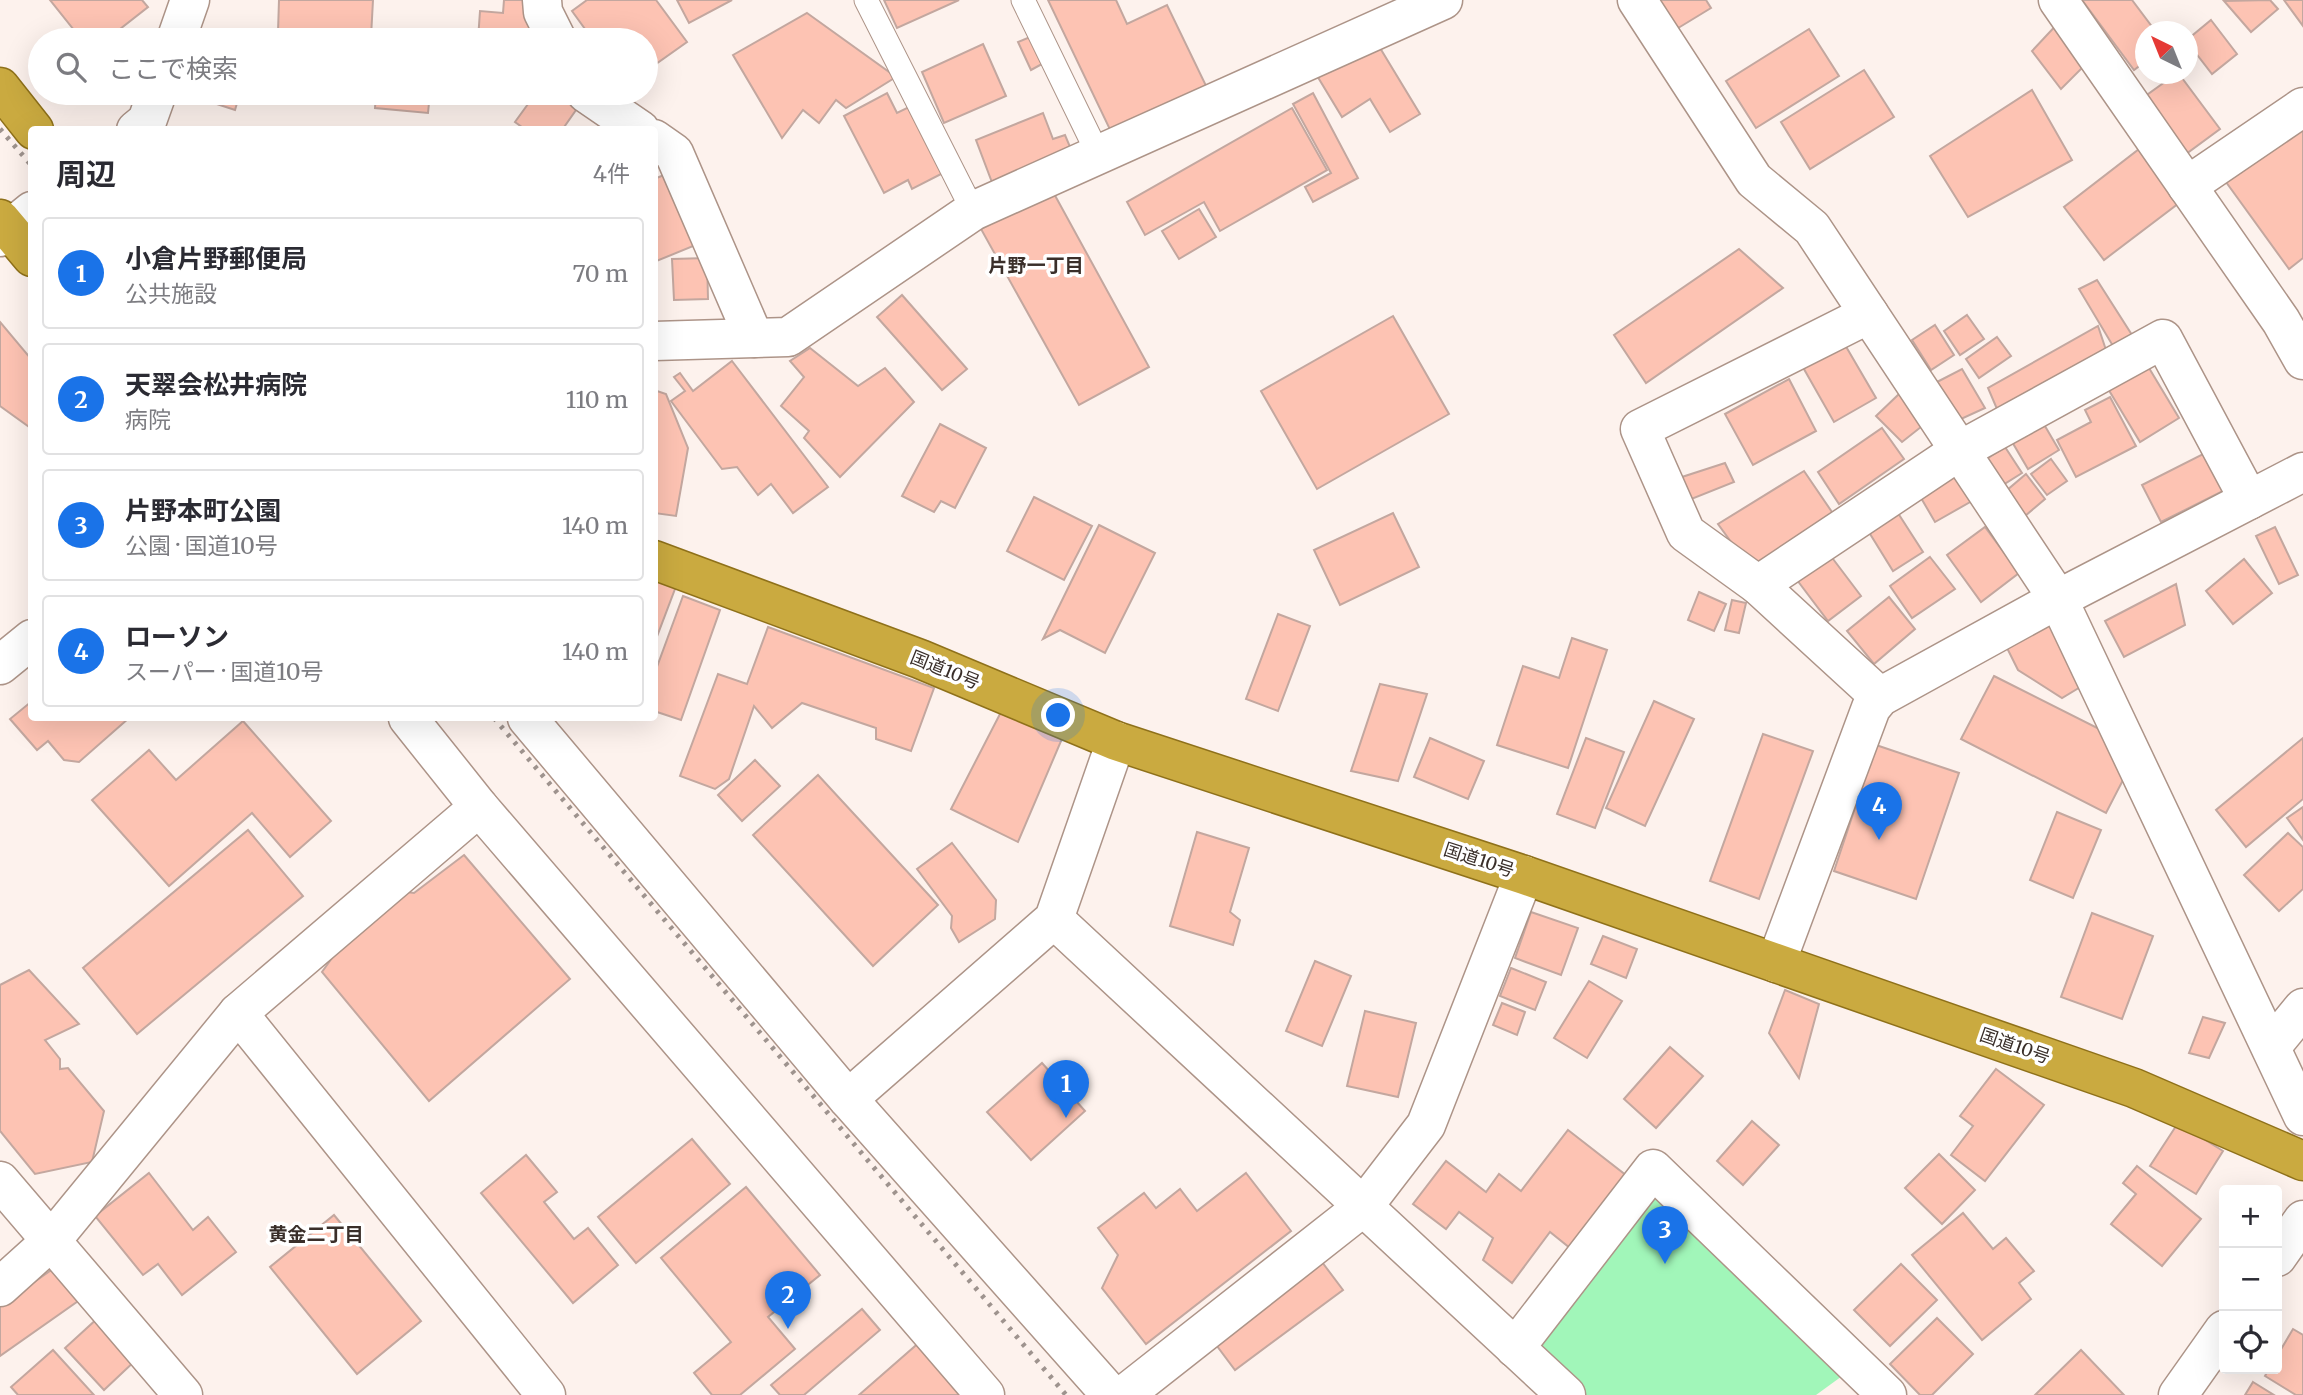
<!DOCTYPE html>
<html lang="ja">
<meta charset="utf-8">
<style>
body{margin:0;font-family:Merriweather,"Noto Sans JP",serif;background:#f2f2f3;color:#2b2b33}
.controls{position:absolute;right:21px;bottom:21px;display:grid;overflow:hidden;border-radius:7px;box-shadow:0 7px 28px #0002}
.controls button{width:63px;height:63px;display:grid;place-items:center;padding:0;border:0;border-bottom:2px solid #e1e1e2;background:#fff;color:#2b2b33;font:35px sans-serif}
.compass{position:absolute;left:2135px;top:21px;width:63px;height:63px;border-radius:50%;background:#fff;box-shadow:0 7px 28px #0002;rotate:317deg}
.you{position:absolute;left:1059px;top:716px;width:24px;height:24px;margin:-18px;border:5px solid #fff;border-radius:50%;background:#1a73e8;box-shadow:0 0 0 10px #1a73e833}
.badge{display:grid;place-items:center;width:46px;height:46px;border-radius:50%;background:#1a73e8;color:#fff;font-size:23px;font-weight:700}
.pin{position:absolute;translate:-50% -58px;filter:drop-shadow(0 2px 4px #0008)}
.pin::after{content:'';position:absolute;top:37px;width:24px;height:21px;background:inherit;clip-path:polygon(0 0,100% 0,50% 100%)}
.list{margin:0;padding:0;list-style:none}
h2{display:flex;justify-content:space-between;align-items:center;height:91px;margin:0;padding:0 28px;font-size:30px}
h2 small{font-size:23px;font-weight:400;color:#7c7c81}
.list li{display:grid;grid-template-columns:46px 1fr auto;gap:21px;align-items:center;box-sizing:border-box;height:112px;margin:0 14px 14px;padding:0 14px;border:2px solid #e1e1e2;border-radius:7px}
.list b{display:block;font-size:26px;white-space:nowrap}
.list p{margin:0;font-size:23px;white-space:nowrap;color:#7c7c81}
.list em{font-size:23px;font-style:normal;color:#7c7c81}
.icon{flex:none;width:38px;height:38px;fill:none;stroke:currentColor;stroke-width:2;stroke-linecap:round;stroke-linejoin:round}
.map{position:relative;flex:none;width:2303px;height:1395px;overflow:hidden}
.search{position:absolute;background:#fff;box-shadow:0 7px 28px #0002;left:28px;top:28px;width:630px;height:77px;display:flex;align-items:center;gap:18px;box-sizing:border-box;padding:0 24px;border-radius:38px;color:#7c7c81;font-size:26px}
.panel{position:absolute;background:#fff;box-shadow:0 7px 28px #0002;left:28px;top:126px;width:630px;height:595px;border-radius:7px}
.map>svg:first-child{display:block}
.green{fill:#a1f6b9}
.building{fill:#fdc3b3;stroke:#c3a79f;stroke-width:2}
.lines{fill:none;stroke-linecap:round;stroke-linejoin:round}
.service-casing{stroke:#ad9488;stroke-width:25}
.minor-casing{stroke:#ad9488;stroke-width:41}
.tertiary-casing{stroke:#ad9488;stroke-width:41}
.trunk-casing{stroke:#8f711a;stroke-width:41}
.service{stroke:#fff;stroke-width:23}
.minor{stroke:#fff;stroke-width:38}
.tertiary{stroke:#fff;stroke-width:38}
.trunk{stroke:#caaa40;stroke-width:38}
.rail{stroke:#9e938e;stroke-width:5;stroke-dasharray:3.5 7;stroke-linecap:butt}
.labels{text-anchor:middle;stroke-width:7;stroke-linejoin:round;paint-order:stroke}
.street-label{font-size:18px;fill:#3a2f2a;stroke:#fff}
.neighbourhood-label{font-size:19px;font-weight:bold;fill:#3a2f2a;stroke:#fff}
</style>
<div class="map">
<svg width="2303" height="1395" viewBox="0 0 2303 1395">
<rect width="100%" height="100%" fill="#fdf2ed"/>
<path class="green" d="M 1654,1180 L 1849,1371 L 1816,1395 L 1577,1395 L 1527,1347 Z"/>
<g class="building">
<path d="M 50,0 L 142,0 L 148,7 L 106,40 L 82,40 Z"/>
<path d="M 279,0 L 373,0 L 371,37 L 278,32 Z"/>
<path d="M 504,0 L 535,0 L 546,40 L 478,40 L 480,11 L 503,13 Z"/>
<path d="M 587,0 L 656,0 L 687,42 L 646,71 L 646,40 L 593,40 L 572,11 Z"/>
<path d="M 677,0 L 732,0 L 689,23 Z"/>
<path d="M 884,0 L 959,0 L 897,28 Z"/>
<path d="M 1048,0 L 1116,0 L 1127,24 L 1167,5 L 1210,94 L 1115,140 Z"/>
<path d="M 1649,0 L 1706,0 L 1711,8 L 1670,33 Z"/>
<path d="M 2082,0 L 2132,0 L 2156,32 L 2146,32 L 2146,61 L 2134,70 Z"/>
<path d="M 2270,0 L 2278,9 L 2251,32 L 2224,1 Z"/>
<path d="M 2284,0 L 2303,0 L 2303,26 Z"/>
<path d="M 807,13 L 896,77 L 846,108 L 836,100 L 819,123 L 803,110 L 782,138 L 733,55 Z"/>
<path d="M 2211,20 L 2237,54 L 2212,74 L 2188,43 L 2188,39 Z"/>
<path d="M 2060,21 L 2091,59 L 2061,89 L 2032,51 Z"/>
<path d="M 192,27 L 234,40 L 187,40 Z"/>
<path d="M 1809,29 L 1839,76 L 1756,128 L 1726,81 Z"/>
<path d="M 382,34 L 435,39 L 435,40 L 382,40 Z"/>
<path d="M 1030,37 L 1042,64 L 1031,70 L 1018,42 Z"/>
<path d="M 1374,38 L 1420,114 L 1390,132 L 1370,99 L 1342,117 L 1316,74 Z"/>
<path d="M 983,44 L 1006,96 L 944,123 L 922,72 Z"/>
<path d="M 1864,70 L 1894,117 L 1810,169 L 1781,122 Z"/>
<path d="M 2176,74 L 2179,74 L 2220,129 L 2186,154 L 2144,97 Z"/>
<path d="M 2032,90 L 2072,160 L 1968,217 L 1930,156 Z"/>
<path d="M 183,93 L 240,93 L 235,110 Z"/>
<path d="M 376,93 L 430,93 L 428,113 L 375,108 Z"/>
<path d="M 536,93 L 577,93 L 583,100 L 562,130 L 526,130 L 515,122 Z"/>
<path d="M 887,93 L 897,113 L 911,106 L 945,172 L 912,189 L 908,180 L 884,193 L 844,116 Z"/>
<path d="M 1313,93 L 1358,178 L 1313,202 L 1305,187 L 1331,173 L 1293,104 Z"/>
<path d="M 1292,108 L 1327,170 L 1220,231 L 1204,202 L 1145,235 L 1127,202 Z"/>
<path d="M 1043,113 L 1053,139 L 1065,135 L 1073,154 L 993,185 L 976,140 Z"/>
<path d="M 2303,127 L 2303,258 L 2289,269 L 2226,182 Z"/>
<path d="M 2143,146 L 2183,200 L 2104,260 L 2064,207 Z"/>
<path d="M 674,171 L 703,242 L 654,262 L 654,179 Z"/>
<path d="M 1052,190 L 1149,367 L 1079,405 L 981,229 Z"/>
<path d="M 1199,209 L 1216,237 L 1179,259 L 1162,231 Z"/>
<path d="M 1739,249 L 1783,288 L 1646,383 L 1614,335 Z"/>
<path d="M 707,258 L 708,299 L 674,300 L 672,259 Z"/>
<path d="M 2097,280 L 2132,335 L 2113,346 L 2079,289 Z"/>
<path d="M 902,295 L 967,369 L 942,390 L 877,317 Z"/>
<path d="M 1967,315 L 1984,339 L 1960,355 L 1944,331 Z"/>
<path d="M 1393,316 L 1449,414 L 1317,489 L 1261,391 Z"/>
<path d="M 0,322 L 32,360 L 32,429 L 0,406 Z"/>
<path d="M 1935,325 L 1954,355 L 1931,370 L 1912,340 Z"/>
<path d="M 2098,326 L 2108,356 L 2000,416 L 1988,388 Z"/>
<path d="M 1997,337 L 2011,356 L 1979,378 L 1966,359 Z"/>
<path d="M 1841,338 L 1876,398 L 1834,422 L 1800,362 Z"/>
<path d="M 810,348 L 858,386 L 885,368 L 914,402 L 840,477 L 804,438 L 809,431 L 781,406 L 804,377 L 790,361 Z"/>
<path d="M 732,361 L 828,487 L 793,513 L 771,484 L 758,495 L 737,467 L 722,469 L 671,401 L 685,391 L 674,377 L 680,373 L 693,391 Z"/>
<path d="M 2146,363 L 2179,418 L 2140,442 L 2107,387 Z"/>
<path d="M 1962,369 L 1985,408 L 1961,419 L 1937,382 Z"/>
<path d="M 1789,379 L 1816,431 L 1753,465 L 1725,414 Z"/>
<path d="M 654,390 L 666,394 L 688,448 L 676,516 L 654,513 Z"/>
<path d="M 1899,394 L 1926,423 L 1902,442 L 1876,416 Z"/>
<path d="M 2110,397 L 2136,446 L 2076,477 L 2057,440 L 2091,422 L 2085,410 Z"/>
<path d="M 2042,421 L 2059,450 L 2028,469 L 2011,440 Z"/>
<path d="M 940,424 L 986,448 L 955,508 L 941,501 L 934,512 L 902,496 Z"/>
<path d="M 1882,428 L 1904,459 L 1839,504 L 1818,472 Z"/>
<path d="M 2005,447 L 2022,473 L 1998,488 L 1982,462 Z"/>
<path d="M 2207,452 L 2225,490 L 2161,522 L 2142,485 Z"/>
<path d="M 2051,459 L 2067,481 L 2047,495 L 2031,474 Z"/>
<path d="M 1725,463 L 1734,482 L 1689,500 L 1682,477 Z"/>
<path d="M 1960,465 L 1979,497 L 1935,522 L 1917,491 Z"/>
<path d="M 1804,471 L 1834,515 L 1753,572 L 1718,524 Z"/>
<path d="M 2026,474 L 2045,499 L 2025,516 L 2006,491 Z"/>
<path d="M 1034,497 L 1092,526 L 1064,580 L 1007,551 Z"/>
<path d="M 1896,510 L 1923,552 L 1893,571 L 1867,529 Z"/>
<path d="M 1393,513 L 1419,567 L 1340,605 L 1314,550 Z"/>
<path d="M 1099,525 L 1155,553 L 1105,653 L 1060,630 L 1043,639 Z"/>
<path d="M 1985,527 L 2019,573 L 1981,602 L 1947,555 Z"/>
<path d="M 2275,527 L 2298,575 L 2279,584 L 2256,536 Z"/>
<path d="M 1827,551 L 1861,596 L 1828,621 L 1794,576 Z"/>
<path d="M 1930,557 L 1955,589 L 1912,618 L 1890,586 Z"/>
<path d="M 2244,559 L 2272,593 L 2233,624 L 2206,591 Z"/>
<path d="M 654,572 L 678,581 L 656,639 L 654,638 Z"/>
<path d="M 2176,584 L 2185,625 L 2124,657 L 2105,621 Z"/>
<path d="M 1699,592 L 1726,604 L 1714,631 L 1688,620 Z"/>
<path d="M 683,596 L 720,610 L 681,720 L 654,711 L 654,675 Z"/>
<path d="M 1889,597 L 1915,629 L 1874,664 L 1847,631 Z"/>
<path d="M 1732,600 L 1746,603 L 1739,633 L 1725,630 Z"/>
<path d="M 1278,614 L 1310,626 L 1278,711 L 1246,699 Z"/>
<path d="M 2050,616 L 2087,683 L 2062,698 L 2018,670 L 2004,642 Z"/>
<path d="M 768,627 L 934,688 L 911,751 L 876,739 L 876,728 L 802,703 L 772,728 L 754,706 L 729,779 L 715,789 L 680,776 L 718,674 L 747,684 Z"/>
<path d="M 1572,638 L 1607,650 L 1568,768 L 1497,745 L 1523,666 L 1559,678 Z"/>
<path d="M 1994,676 L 2139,749 L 2106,813 L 1961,739 Z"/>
<path d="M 1380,684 L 1427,694 L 1398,781 L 1351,771 Z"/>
<path d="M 32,701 L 32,718 L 129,718 L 79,762 L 64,760 L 48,741 L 37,750 L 10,719 Z"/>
<path d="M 1654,701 L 1694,719 L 1645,826 L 1606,808 Z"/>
<path d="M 1001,712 L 1064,734 L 1018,842 L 951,809 Z"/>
<path d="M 243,721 L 331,821 L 290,857 L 252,813 L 169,886 L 92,800 L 149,750 L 176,780 Z"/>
<path d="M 1763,734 L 1813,751 L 1759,899 L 1710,881 Z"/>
<path d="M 1430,738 L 1484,761 L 1468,799 L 1414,777 Z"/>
<path d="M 1586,738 L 1624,752 L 1595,828 L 1557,814 Z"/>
<path d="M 2303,738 L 2303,799 L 2246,847 L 2216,810 Z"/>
<path d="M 1876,745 L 1959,773 L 1916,899 L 1834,871 Z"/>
<path d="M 755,760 L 780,786 L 742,821 L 718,795 Z"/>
<path d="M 818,775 L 938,905 L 873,966 L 753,835 Z"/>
<path d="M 2303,807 L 2303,840 L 2287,818 Z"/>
<path d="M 2057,812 L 2101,830 L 2073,898 L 2030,880 Z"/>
<path d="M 248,830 L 303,896 L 137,1034 L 83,968 Z"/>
<path d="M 1197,832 L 1249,848 L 1230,912 L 1240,920 L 1233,945 L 1170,926 Z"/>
<path d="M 2288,833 L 2303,847 L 2303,889 L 2279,911 L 2244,875 Z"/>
<path d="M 952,843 L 996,900 L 995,919 L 959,942 L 951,928 L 952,916 L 917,869 Z"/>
<path d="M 464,855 L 570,979 L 429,1101 L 322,972 L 357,923 L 398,891 L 414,893 Z"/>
<path d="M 1531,912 L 1578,928 L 1561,975 L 1515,958 Z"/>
<path d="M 2092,913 L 2153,936 L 2122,1019 L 2061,997 Z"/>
<path d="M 1603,936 L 1637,949 L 1626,978 L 1591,964 Z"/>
<path d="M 1315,961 L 1351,976 L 1322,1046 L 1286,1031 Z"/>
<path d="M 1511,968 L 1546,982 L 1535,1010 L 1500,996 Z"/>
<path d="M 29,970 L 79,1024 L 45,1040 L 60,1059 L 60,1069 L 68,1068 L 104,1111 L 92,1162 L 35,1174 L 0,1131 L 0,985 Z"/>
<path d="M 1589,981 L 1622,1001 L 1587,1058 L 1554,1038 Z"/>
<path d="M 1785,990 L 1819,1004 L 1799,1078 L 1769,1033 Z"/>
<path d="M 1502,1003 L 1525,1012 L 1517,1035 L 1493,1025 Z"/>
<path d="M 1365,1011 L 1416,1023 L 1398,1097 L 1347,1086 Z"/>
<path d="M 2203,1017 L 2225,1023 L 2209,1058 L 2189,1053 Z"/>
<path d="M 1670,1047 L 1703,1076 L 1656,1128 L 1624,1099 Z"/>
<path d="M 1042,1063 L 1085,1111 L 1031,1160 L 987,1112 Z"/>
<path d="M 1996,1069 L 2044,1105 L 1985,1181 L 1951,1155 L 1973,1126 L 1960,1116 Z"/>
<path d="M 1752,1121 L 1779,1145 L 1743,1185 L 1717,1161 Z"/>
<path d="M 2178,1123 L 2223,1151 L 2196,1194 L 2150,1166 Z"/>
<path d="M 1568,1130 L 1627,1176 L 1570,1248 L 1550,1232 L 1512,1283 L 1483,1260 L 1493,1238 L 1459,1212 L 1446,1229 L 1413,1204 L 1446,1161 L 1486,1192 L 1499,1174 L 1521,1191 Z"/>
<path d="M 692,1139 L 730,1184 L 636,1263 L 598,1217 Z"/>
<path d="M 1939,1154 L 1975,1190 L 1942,1224 L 1905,1188 Z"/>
<path d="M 526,1155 L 557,1192 L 544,1202 L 574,1239 L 588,1228 L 618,1265 L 573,1303 L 481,1193 Z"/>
<path d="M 2137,1166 L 2201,1219 L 2162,1266 L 2111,1224 L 2136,1194 L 2123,1183 Z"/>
<path d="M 149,1173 L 193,1230 L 208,1217 L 236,1252 L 182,1295 L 158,1264 L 143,1275 L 95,1216 Z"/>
<path d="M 1246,1173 L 1291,1231 L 1146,1344 L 1102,1288 L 1118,1255 L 1098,1228 L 1144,1193 L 1156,1208 L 1180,1189 L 1197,1211 Z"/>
<path d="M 746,1187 L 820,1275 L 768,1317 L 795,1349 L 740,1395 L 712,1395 L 694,1373 L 731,1342 L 661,1258 Z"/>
<path d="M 1963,1213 L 1993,1249 L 2006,1238 L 2034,1271 L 2019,1283 L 2031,1299 L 1982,1340 L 1912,1255 Z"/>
<path d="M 334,1215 L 421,1321 L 357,1374 L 270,1267 Z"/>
<path d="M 1319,1258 L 1343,1290 L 1235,1370 L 1211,1338 Z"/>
<path d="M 1901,1264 L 1937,1300 L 1890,1346 L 1854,1310 Z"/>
<path d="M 57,1266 L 81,1299 L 0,1356 L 0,1306 Z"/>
<path d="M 862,1309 L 880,1330 L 804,1395 L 780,1395 L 771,1385 Z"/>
<path d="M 99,1317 L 138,1358 L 104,1390 L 65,1348 Z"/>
<path d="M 1937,1318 L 1973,1354 L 1932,1395 L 1920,1395 L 1890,1364 Z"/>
<path d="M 2293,1329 L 2303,1335 L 2303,1395 L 2296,1395 L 2265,1376 L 2269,1369 L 2277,1369 L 2277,1356 Z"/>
<path d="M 922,1340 L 964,1395 L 859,1395 Z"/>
<path d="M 53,1350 L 94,1395 L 18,1395 L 11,1387 Z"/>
<path d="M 2081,1350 L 2124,1395 L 2035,1395 Z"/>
<path d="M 2253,1382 L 2274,1395 L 2245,1395 Z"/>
</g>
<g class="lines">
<g class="service-casing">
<g id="service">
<path d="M 866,0 L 973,211"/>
<path d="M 1023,0 L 1099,156"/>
</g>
</g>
<g class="minor-casing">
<g id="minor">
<path d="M 542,0 L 543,12 L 557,40"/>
<path d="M 1637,0 L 1754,180 L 1812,228 L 2058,599 L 2303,1116"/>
<path d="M 2058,0 L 2281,321 L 2303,360"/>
<path d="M 176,40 L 190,0"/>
<path d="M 586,93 L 640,130"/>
<path d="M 136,130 L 147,121 L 157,93"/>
<path d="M 654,139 L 674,153 L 754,338"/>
<path d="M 2187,186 L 2303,107"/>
<path d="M 0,237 L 32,211"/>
<path d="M 654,341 L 788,337 L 973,211 L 1443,0"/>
<path d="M 1758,585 L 1686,533 L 1640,429 L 1869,314"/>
<path d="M 0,665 L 32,639"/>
<path d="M 1880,697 L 1758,585 L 1959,451 L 2163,339 L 2249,500"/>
<path d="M 1054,919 L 1566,1395"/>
<path d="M 1776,963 L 1871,708 L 1880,697 L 2058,599 L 2303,472"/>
<path d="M 238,1013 L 546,1395"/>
<path d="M 2271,1047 L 2303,1008"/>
<path d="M 848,1099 L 1054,919 L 1116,741"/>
<path d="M 0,1181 L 183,1395"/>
<path d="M 2277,1257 L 2303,1220"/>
<path d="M 0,1287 L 51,1241 L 238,1013 L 479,807"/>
<path d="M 1515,1348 L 1653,1169 L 1887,1395"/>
<path d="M 1124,1395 L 1363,1207 L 1426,1125 L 1524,875"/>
<path d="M 2178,1395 L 2224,1330"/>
</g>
</g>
<g class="tertiary-casing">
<g id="tertiary">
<path d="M 408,718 L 479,807 L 985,1395"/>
<path d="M 527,718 L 848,1099 L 1111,1395"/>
</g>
</g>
<g class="trunk-casing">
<g id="trunk">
<path d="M 0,87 L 34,130"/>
<path d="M 0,219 L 32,257"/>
<path d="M 654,560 L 920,659 L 1116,741 L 1524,875 L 2134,1088 L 2303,1161"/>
</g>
</g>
<use href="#service" class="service"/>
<use href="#minor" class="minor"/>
<use href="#tertiary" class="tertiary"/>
<use href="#trunk" class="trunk"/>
<g class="rail">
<path d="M 0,129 L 32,166"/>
<path d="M 494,718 L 1066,1395"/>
</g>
</g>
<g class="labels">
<g class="street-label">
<text transform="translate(945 670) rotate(22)" y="6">国道10号</text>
<text transform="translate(1479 860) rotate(18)" y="6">国道10号</text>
<text transform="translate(2015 1046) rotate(19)" y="6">国道10号</text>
</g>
<g class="neighbourhood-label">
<text x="1036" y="272">片野一丁目</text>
<text x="316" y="1241">黄金二丁目</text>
</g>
</g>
</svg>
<div class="controls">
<button>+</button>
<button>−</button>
<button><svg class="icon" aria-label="locate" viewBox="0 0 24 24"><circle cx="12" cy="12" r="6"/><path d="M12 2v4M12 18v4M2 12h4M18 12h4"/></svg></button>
</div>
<svg class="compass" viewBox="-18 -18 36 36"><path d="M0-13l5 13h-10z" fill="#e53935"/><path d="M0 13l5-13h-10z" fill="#7c7c81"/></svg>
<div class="you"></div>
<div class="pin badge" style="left:1066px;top:1118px">1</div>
<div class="pin badge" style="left:788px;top:1329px">2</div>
<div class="pin badge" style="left:1665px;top:1264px">3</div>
<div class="pin badge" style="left:1879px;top:840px">4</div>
<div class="search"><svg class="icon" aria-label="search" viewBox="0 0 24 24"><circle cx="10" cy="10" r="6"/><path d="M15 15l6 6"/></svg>ここで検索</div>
<section class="panel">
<h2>周辺<small>4件</small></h2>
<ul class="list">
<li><span class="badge">1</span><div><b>小倉片野郵便局</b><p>公共施設</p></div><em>70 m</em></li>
<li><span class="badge">2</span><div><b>天翠会松井病院</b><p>病院</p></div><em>110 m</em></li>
<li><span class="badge">3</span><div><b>片野本町公園</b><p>公園 · 国道10号</p></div><em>140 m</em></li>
<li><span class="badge">4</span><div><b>ローソン</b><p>スーパー · 国道10号</p></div><em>140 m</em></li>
</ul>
</section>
</div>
